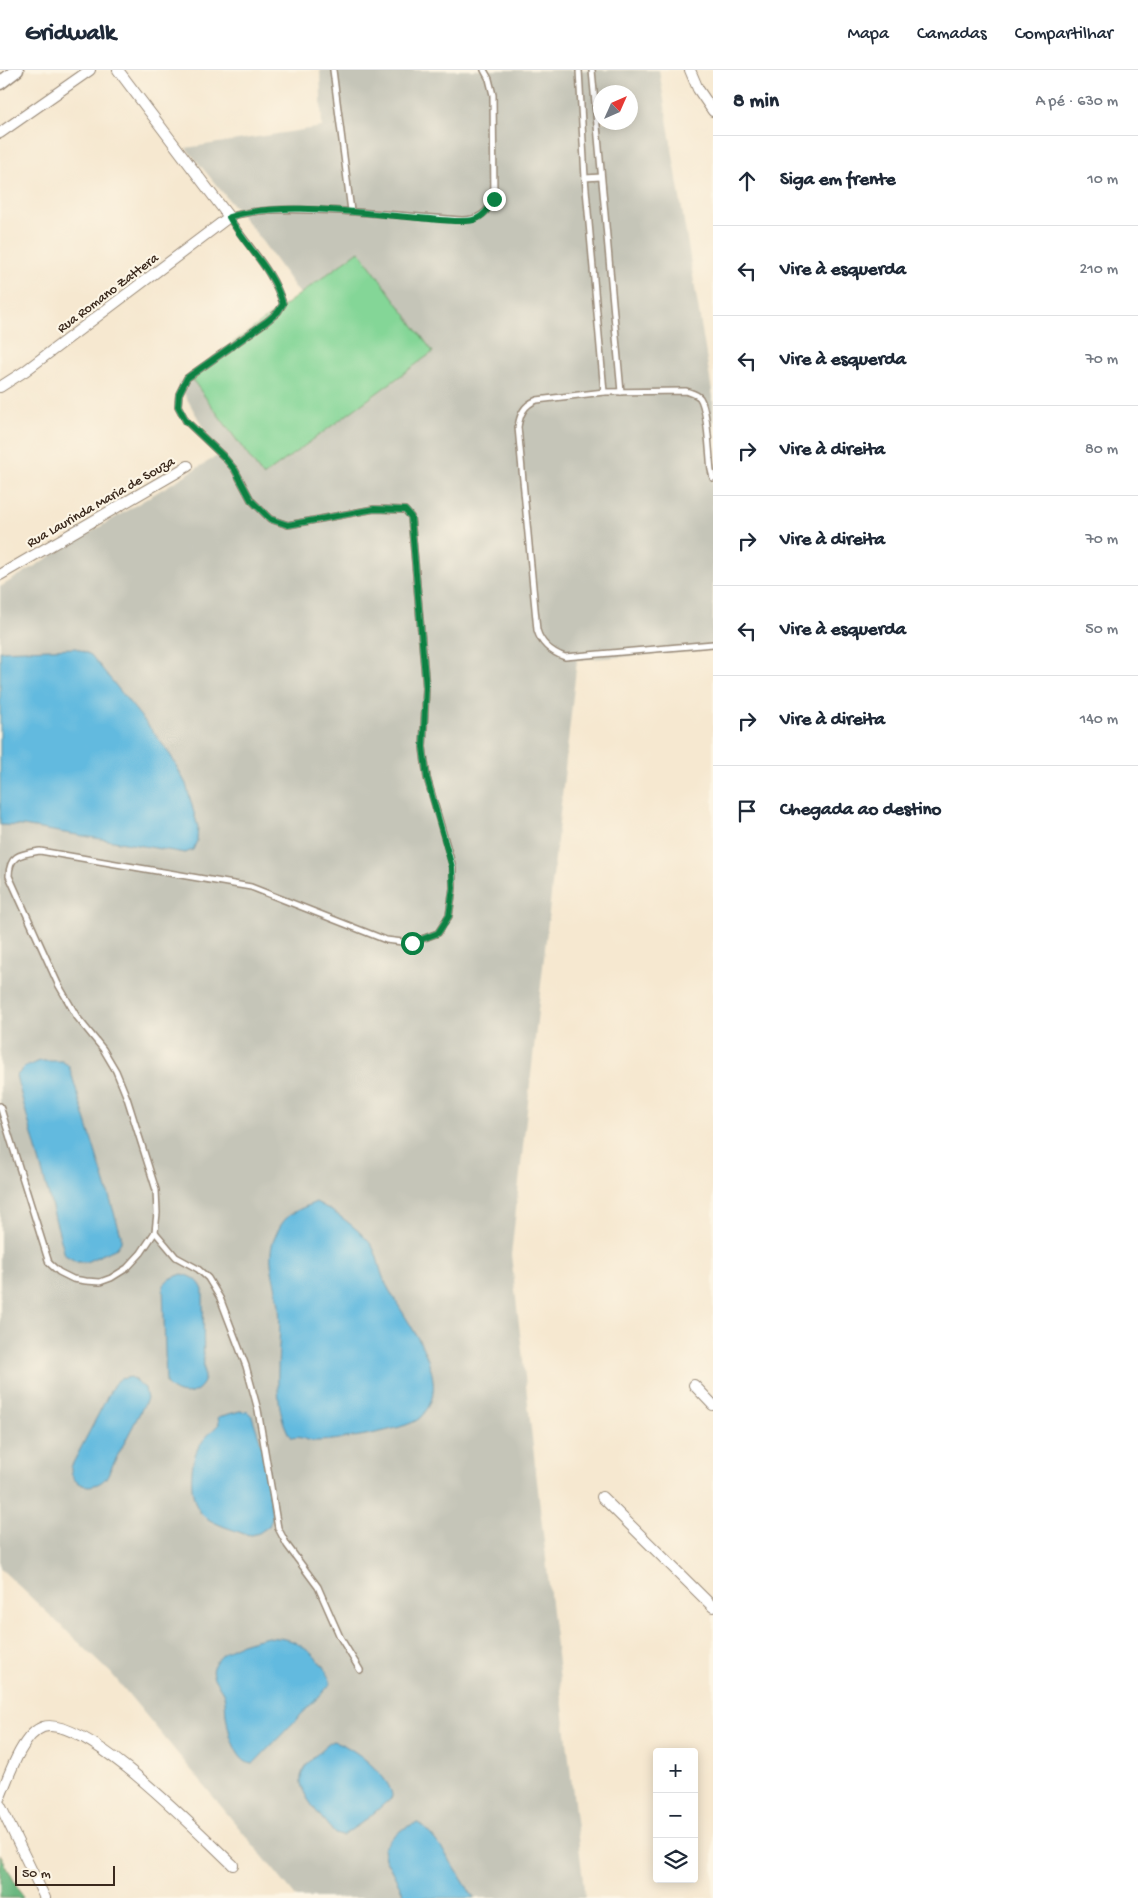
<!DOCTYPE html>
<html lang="pt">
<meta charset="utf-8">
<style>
body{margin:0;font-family:"Gochi Hand",sans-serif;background:#f6f6f7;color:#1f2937}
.controls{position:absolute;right:15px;bottom:15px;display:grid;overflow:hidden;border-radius:5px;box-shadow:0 2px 12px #0003}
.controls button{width:45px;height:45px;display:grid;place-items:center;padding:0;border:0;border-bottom:1px solid #e0e1e3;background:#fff;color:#1f2937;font:25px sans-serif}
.compass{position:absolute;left:593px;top:15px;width:45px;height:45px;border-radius:50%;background:#fff;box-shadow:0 2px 12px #0003;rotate:45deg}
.scale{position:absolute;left:15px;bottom:12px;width:100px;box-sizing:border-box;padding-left:5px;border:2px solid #3b2a1e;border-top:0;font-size:14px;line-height:18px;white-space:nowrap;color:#3b2a1e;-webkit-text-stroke:4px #fcf5e5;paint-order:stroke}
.stop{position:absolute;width:15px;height:15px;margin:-11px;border:4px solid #0b8043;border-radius:50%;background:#fff}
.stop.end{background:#0b8043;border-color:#fff;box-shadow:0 1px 5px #0008}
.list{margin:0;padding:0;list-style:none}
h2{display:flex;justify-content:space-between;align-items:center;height:65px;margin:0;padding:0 20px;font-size:21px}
h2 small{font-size:16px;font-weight:400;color:#747a83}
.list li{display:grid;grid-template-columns:32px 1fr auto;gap:15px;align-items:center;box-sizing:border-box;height:90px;padding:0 20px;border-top:1px solid #e0e1e3}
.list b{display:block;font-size:19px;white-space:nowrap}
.list em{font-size:16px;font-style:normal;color:#747a83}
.icon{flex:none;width:28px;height:28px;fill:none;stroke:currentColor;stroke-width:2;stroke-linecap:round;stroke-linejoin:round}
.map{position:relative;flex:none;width:713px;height:1828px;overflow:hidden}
header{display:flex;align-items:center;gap:30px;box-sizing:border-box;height:70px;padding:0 25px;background:#fff;border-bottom:1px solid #e0e1e3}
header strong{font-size:24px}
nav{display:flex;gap:28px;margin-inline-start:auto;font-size:18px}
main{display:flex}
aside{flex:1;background:#fff}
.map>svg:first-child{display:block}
.industrial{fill:#c5c5b8;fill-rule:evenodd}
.green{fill:#84d697;stroke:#60805a}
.forest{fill:#6bb780;stroke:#53704f}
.water{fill:#62badf;stroke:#4e727e}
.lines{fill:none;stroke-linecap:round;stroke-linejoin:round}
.service-casing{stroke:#988977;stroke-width:8}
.minor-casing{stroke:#988977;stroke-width:12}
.tertiary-casing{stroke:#988977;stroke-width:15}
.service{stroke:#fff;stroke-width:5}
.minor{stroke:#fff;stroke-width:10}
.tertiary{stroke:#fff;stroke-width:12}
.route{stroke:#0b8043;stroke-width:6}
.labels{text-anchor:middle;stroke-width:4.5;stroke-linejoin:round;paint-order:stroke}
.street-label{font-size:14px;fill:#3b2a1e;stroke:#fcf5e5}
</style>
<header>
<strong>Gridwalk</strong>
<nav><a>Mapa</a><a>Camadas</a><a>Compartilhar</a></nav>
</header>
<main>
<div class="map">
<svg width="713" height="1828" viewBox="0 0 713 1828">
<rect width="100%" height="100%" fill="#fcf5e5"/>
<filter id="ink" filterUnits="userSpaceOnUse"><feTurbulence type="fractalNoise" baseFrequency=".02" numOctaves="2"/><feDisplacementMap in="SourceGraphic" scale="10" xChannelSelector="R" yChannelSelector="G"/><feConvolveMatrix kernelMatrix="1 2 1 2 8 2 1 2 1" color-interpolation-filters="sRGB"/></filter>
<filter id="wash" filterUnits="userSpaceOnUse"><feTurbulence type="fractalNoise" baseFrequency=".0096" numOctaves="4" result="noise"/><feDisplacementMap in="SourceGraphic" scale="20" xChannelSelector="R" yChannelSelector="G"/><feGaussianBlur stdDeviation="1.12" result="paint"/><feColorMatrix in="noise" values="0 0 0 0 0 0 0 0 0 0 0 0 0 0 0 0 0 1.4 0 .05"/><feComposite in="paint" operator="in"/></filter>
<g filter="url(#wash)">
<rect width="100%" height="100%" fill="#f6e8d0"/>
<path class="industrial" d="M 320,0 L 659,0 L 713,327 L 713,580 L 577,590 L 511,1185 L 585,1828 L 297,1828 L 111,1603 L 0,1498 L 0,517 L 219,385 L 178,313 L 300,224 L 256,163 L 186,78 L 322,57 ZM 600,22 L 630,22 L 630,52 L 600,52 Z"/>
<path class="green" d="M 359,181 L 433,282 L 263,406 L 189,305 Z"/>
<path class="forest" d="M 0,1784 L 23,1828 L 0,1828 Z"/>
<g class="water">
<path d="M 76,578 L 91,585 L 155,664 L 171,686 L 186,714 L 198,757 L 197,771 L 193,780 L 185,783 L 23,756 L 0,755 L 0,581 Z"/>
<path d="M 40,991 L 62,991 L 69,996 L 121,1165 L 121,1172 L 117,1178 L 86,1192 L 77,1192 L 65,1185 L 16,1006 L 25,997 Z"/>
<path d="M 316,1132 C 337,1143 354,1155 370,1173 C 378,1183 379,1200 385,1212 C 402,1248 459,1310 420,1348 C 407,1360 332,1372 313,1371 C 304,1370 302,1366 291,1368 C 268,1332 283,1277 279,1237 C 277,1216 266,1192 273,1172 C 283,1145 291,1143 316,1132 Z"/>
<path d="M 182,1204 C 192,1206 199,1210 203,1220 L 204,1312 C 195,1328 177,1327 166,1314 L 163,1215 L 169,1209 Z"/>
<path d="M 131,1307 L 145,1318 L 147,1329 L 106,1408 C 93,1422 70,1417 71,1397 L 114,1314 L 120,1309 Z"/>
<path d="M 240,1341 L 248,1342 L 252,1346 L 267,1391 L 272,1449 L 269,1456 L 259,1463 L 252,1465 L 244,1464 C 232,1459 216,1455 205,1447 C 188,1434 189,1395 198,1378 C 203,1369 212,1361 219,1354 L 218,1347 Z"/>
<path d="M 268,1567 C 275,1568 285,1568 292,1571 C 309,1579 327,1595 331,1614 L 253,1694 C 237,1694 229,1664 227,1651 C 225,1643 226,1633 224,1625 C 221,1616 209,1607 213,1597 C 222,1576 248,1572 268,1567 Z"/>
<path d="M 332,1671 C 350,1673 393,1709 392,1727 L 367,1749 L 342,1766 L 335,1764 C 325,1751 298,1724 301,1707 C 303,1694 323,1679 332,1671 Z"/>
<path d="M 418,1753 C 439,1768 459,1806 474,1828 L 406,1828 L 385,1788 L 383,1779 C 391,1767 403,1756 418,1753 Z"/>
</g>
</g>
<g filter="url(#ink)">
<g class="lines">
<g class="service-casing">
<g id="service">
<path d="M 333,0 L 351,141"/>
<path d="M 579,0 L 585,108 L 604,322"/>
<path d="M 592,0 L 621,322"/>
<path d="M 585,108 L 601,107"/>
<path d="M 713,408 L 711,400 C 709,384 708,340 700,328 C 697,324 691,323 686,321 L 604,322 L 537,330 C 524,335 520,344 518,357 L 537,560 C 541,574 551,582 565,587 L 713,574"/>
<path d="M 0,1036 L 49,1193 L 59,1202 L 73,1209 L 86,1211 L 100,1212 L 111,1208 L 127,1198 L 141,1183 L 155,1162 L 157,1143 L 156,1120 L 127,1028 L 116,1001 L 103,979 L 77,947 L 58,914 L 9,806 C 9,784 22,784 40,781 L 251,817 L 386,870 L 411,873 L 438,863 L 449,846 L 453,818 L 453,797 L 427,708 L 423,677 L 426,618 L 411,447 L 405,440 L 374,439 L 288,455 L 270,449 L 251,430 L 235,400 L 223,386 L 186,351 L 178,336 L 179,324 L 187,308 L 266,252 L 278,242 L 283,234 C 272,198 248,178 229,147 C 256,139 285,139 313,140 C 363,141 412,147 462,150 C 479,150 487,143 494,129 L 493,25 L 489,9 L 484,0"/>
<path d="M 155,1162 L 176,1187 L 198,1199 L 208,1208 L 220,1228 L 246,1296 L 258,1340 L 278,1458 L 287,1475 L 318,1517 L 340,1567 L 360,1600"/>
</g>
</g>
<g class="minor-casing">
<g id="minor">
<path d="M 690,0 L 698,19 L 713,41"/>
<path d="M 0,63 L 90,0"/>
<path d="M 0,317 L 25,301 L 229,147 L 118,0"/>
<path d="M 0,505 L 188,396"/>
<path d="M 694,1315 L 713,1335"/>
<path d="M 602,1427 L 713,1537"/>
<path d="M 0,1727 C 8,1708 22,1664 43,1657 C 85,1644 202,1766 233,1795"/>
<path d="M 0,1735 L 45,1828"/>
</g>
</g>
<g class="tertiary-casing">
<path id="tertiary" d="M 0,13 L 17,0"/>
</g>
<use href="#service" class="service"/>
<use href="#minor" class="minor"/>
<use href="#tertiary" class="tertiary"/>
</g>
</g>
<g class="lines" filter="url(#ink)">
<path class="route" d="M 412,873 L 438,863 L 449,846 L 453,818 L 452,797 L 427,708 L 423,677 L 426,618 L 411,447 L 405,440 L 374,439 L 288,455 L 270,449 L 251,430 L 235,400 L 223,386 L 186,351 L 178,336 L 179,324 L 187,308 L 266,252 L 278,242 L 283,234 C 272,197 247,179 229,147 C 285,130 361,144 419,148 C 434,149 459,153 473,150 C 484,147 489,138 494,129"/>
</g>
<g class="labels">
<g class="street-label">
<text transform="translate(107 222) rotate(-37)" y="5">Rua Romano Zattera</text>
<text transform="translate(100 431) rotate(-30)" y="5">Rua Laurinda Maria de Souza</text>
</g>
</g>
</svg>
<div class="controls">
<button>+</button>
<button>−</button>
<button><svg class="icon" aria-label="layers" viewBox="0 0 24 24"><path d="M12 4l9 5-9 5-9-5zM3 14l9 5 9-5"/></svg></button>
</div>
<svg class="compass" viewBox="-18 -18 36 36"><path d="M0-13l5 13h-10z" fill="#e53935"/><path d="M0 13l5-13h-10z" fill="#747a83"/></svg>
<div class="scale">50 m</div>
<div class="stop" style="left:412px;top:873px"></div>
<div class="stop end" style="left:494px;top:129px"></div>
</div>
<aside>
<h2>8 min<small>A pé · 630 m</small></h2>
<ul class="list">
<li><svg class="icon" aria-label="ahead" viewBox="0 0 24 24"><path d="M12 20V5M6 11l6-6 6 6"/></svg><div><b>Siga em frente</b></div><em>10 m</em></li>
<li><svg class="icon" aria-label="left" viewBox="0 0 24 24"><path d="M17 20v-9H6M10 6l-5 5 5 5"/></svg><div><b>Vire à esquerda</b></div><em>210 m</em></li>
<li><svg class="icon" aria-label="left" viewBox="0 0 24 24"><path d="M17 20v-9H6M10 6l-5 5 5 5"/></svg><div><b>Vire à esquerda</b></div><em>70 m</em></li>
<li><svg class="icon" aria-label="right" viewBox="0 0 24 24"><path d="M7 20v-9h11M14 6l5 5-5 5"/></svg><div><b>Vire à direita</b></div><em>80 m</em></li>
<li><svg class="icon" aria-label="right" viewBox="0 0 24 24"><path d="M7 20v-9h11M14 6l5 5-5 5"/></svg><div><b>Vire à direita</b></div><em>70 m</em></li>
<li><svg class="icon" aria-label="left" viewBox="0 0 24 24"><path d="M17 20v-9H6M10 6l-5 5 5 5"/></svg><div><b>Vire à esquerda</b></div><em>50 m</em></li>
<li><svg class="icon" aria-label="right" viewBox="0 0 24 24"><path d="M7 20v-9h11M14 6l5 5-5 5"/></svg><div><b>Vire à direita</b></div><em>140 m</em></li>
<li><svg class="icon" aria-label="arrive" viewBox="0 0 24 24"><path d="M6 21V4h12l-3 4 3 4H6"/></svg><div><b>Chegada ao destino</b></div></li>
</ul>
</aside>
</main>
